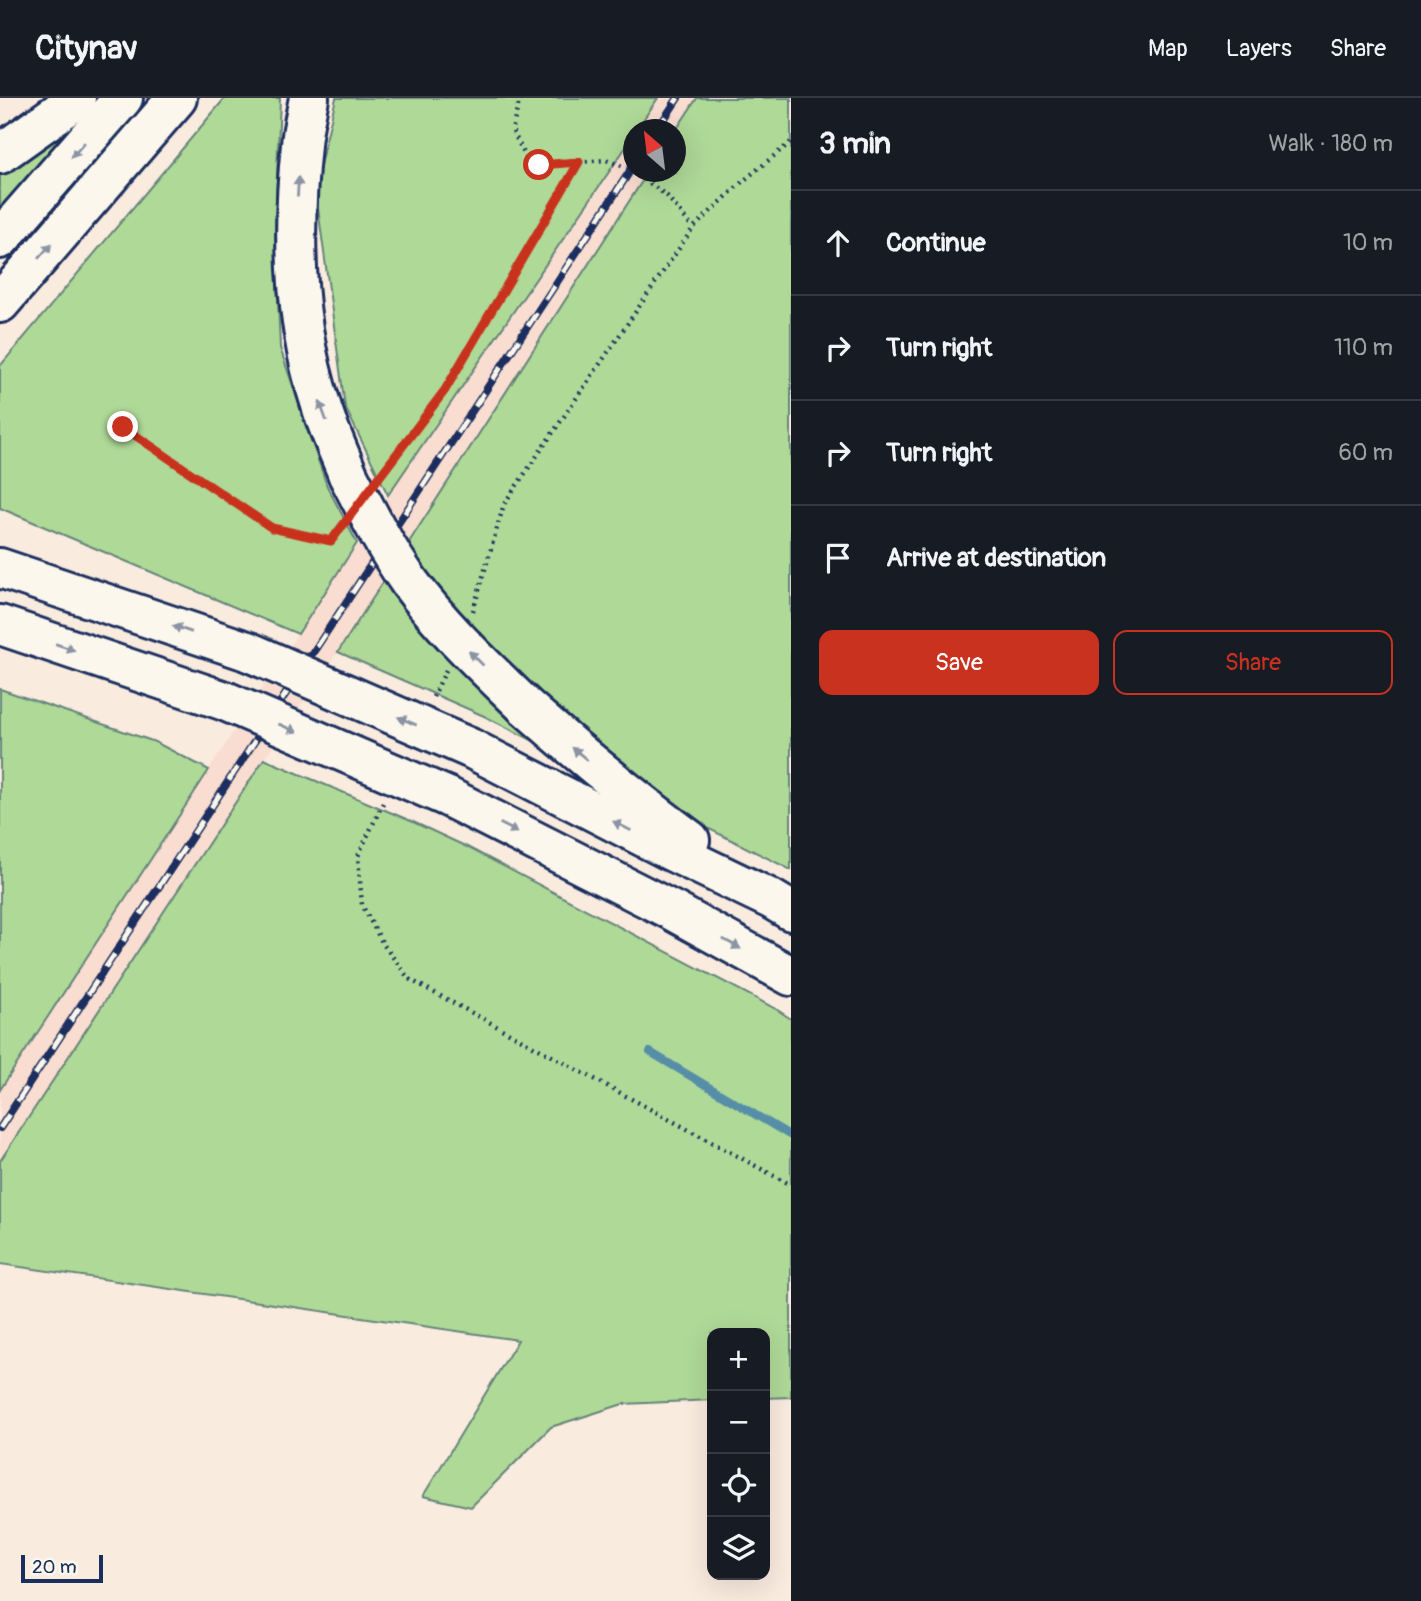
<!DOCTYPE html>
<meta charset="utf-8">
<style>
body{margin:0;font-family:Pangolin,sans-serif;background:#242831;color:#f1f3f6}
.controls{position:absolute;right:21px;bottom:21px;display:grid;overflow:hidden;border-radius:14px;box-shadow:0 7px 28px #0002}
.controls button{width:63px;height:63px;display:grid;place-items:center;padding:0;border:0;border-bottom:2px solid #363941;background:#171b24;color:#f1f3f6;font:35px sans-serif}
.compass{position:absolute;left:623px;top:21px;width:63px;height:63px;border-radius:50%;background:#171b24;box-shadow:0 7px 28px #0002;rotate:332deg}
.scale{position:absolute;left:21px;bottom:18px;width:82px;box-sizing:border-box;padding-left:7px;border:4px solid #1b2f5e;border-top:0;font-size:19px;line-height:24px;white-space:nowrap;color:#1b2f5e;-webkit-text-stroke:5px #fbf7ec;paint-order:stroke}
.stop{position:absolute;width:21px;height:21px;margin:-16px;border:5px solid #c8321e;border-radius:50%;background:#fff}
.stop.end{background:#c8321e;border-color:#fff;box-shadow:0 2px 7px #0008}
.list{margin:0;padding:0;list-style:none}
h2{display:flex;justify-content:space-between;align-items:center;height:91px;margin:0;padding:0 28px;font-size:30px}
h2 small{font-size:23px;font-weight:400;color:#9ea1a6}
.list li{display:grid;grid-template-columns:46px 1fr auto;gap:21px;align-items:center;box-sizing:border-box;height:105px;padding:0 28px;border-top:2px solid #363941}
.list b{display:block;font-size:26px;white-space:nowrap}
.list em{font-size:23px;font-style:normal;color:#9ea1a6}
.actions{display:flex;gap:14px;padding:21px 28px}
.actions a{flex:1;padding:16px 0;border:2px solid #c8321e;border-radius:14px;text-align:center;font-size:24px;color:#c8321e}
.actions .main{background:#c8321e;color:#fff}
.icon{flex:none;width:38px;height:38px;fill:none;stroke:currentColor;stroke-width:2;stroke-linecap:round;stroke-linejoin:round}
.map{position:relative;flex:none;width:791px;height:1503px;overflow:hidden}
header{display:flex;align-items:center;gap:42px;box-sizing:border-box;height:98px;padding:0 35px;background:#171b24;border-bottom:2px solid #363941}
header strong{font-size:33px}
nav{display:flex;gap:38px;margin-inline-start:auto;font-size:24px}
main{display:flex}
aside{flex:1;background:#171b24}
.map>svg:first-child{display:block}
.built{fill:#f9ddd0}
.green{fill:#afd997;stroke:#65847a;stroke-width:2}
.lines{fill:none;stroke-linecap:round;stroke-linejoin:round}
.stream{stroke:#568ea8;stroke-width:8}
.trunk-casing{stroke:#1b2f5e;stroke-width:44}
.path{stroke:#1b2f5e;stroke-width:4.5;stroke-dasharray:2 5;stroke-linecap:butt}
.trunk{stroke:#fbf7ec;stroke-width:38}
.rail-casing{stroke:#1b2f5e;stroke-width:8}
.rail{stroke:#fbf7ec;stroke-width:5;stroke-dasharray:16;stroke-linecap:butt}
.trunk-bridge-casing{stroke:#1b2f5e;stroke-width:44;stroke-linecap:butt}
.trunk-bridge{stroke:#fbf7ec;stroke-width:38}
.oneway{fill:#8b93a5}
.route{stroke:#c8321e;stroke-width:9}
</style>
<header>
<strong>Citynav</strong>
<nav><a>Map</a><a>Layers</a><a>Share</a></nav>
</header>
<main>
<div class="map">
<svg width="791" height="1503" viewBox="0 0 791 1503">
<rect width="100%" height="100%" fill="#faebdf"/>
<filter id="ink" filterUnits="userSpaceOnUse"><feTurbulence type="fractalNoise" baseFrequency=".0143" numOctaves="2"/><feDisplacementMap in="SourceGraphic" scale="14" xChannelSelector="R" yChannelSelector="G"/><feConvolveMatrix kernelMatrix="1 2 1 2 8 2 1 2 1" color-interpolation-filters="sRGB"/></filter>
<g filter="url(#ink)">
<g class="built">
<path d="M 658,0 L 697,0 L 676,32 L 637,32 Z"/>
<path d="M 633,37 L 634,74 L 648,74 L 338,554 L 264,661 L 0,1063 L 0,992 L 388,397 Z"/>
</g>
<g class="green">
<path d="M 225,0 L 280,0 L 275,128 L 280,250 L 327,388 L 357,445 L 298,536 L 0,410 L 0,268 Z"/>
<path d="M 336,0 L 658,0 L 637,31 L 634,32 L 633,37 L 626,49 L 388,397 L 345,309 L 315,88 Z"/>
<path d="M 697,0 L 791,0 L 791,772 L 484,618 L 338,554 L 648,74 L 676,74 L 676,32 Z"/>
<path d="M 69,25 L 76,27 L 0,111 L 0,73 Z"/>
<path d="M 0,591 L 155,644 L 209,672 L 0,992 Z"/>
<path d="M 264,661 L 411,723 L 467,749 L 776,911 L 791,921 L 791,1299 L 765,1300 L 765,1235 L 712,1235 L 712,1302 L 623,1306 L 551,1329 L 471,1409 L 423,1398 L 518,1242 L 0,1166 L 0,1063 Z"/>
</g>
<g class="lines">
<path class="stream" d="M 650,954 L 791,1038"/>
<g class="trunk-casing">
<g id="trunk">
<path d="M 309,0 C 306,16 302,32 301,47 C 292,133 294,225 321,307 C 328,331 339,354 348,377"/>
<path d="M 0,56 L 59,14 L 76,0"/>
<path d="M 0,141 L 123,0"/>
<path d="M 0,205 L 177,0"/>
<path d="M 0,470 L 247,553"/>
<path d="M 0,527 L 225,603"/>
<path d="M 525,608 C 578,655 633,700 690,742"/>
<path d="M 470,650 L 671,753 L 771,801 L 791,813"/>
<path d="M 448,699 L 673,813 L 791,878"/>
</g>
</g>
<g class="path">
<path d="M 520,0 L 512,32 L 527,61 L 539,67 L 606,62 L 630,71 L 667,98 L 693,130"/>
<path d="M 123,329 L 272,430 L 331,443 L 340,430"/>
<path d="M 381,376 L 445,292 L 579,64"/>
<path d="M 473,513 L 504,406 L 693,130 L 742,84 L 791,44"/>
<path d="M 433,599 L 446,572"/>
<path d="M 383,705 L 358,758 L 362,807 L 383,846 L 409,881 L 791,1087"/>
</g>
<use href="#trunk" class="trunk"/>
<g class="rail-casing">
<g id="rail">
<path d="M 657,32 L 678,0"/>
<path d="M 0,1030 L 634,67"/>
</g>
</g>
<use href="#rail" class="rail"/>
<g class="trunk-bridge-casing">
<g id="trunk-bridge">
<path d="M 348,377 C 367,414 386,451 410,485 C 443,530 485,569 525,608"/>
<path d="M 247,553 L 470,650"/>
<path d="M 225,603 L 448,699"/>
</g>
</g>
<use href="#trunk-bridge" class="trunk-bridge"/>
</g>
<defs><path id="oneway-solid" d="M-6-.8H1V-3.2L6.5 0L1 3.2V.8H-6Z" transform="scale(1.75)"/></defs>
<g class="oneway">
<use href="#oneway-solid" transform="translate(78 52) rotate(131)"/>
<use href="#oneway-solid" transform="translate(298 89) rotate(-87)"/>
<use href="#oneway-solid" transform="translate(45 153) rotate(-49)"/>
<use href="#oneway-solid" transform="translate(323 313) rotate(-110)"/>
<use href="#oneway-solid" transform="translate(182 531) rotate(-161)"/>
<use href="#oneway-solid" transform="translate(65 549) rotate(19)"/>
<use href="#oneway-solid" transform="translate(476 560) rotate(-135)"/>
<use href="#oneway-solid" transform="translate(407 623) rotate(-157)"/>
<use href="#oneway-solid" transform="translate(288 630) rotate(23)"/>
<use href="#oneway-solid" transform="translate(580 656) rotate(-140)"/>
<use href="#oneway-solid" transform="translate(622 728) rotate(-153)"/>
<use href="#oneway-solid" transform="translate(509 730) rotate(27)"/>
<use href="#oneway-solid" transform="translate(732 846) rotate(29)"/>
</g>
</g>
<g class="lines" filter="url(#ink)">
<path class="route" d="M 123,329 L 272,430 L 331,443 L 445,292 L 579,64 L 539,67"/>
</g>
</svg>
<div class="controls">
<button>+</button>
<button>−</button>
<button><svg class="icon" aria-label="locate" viewBox="0 0 24 24"><circle cx="12" cy="12" r="6"/><path d="M12 2v4M12 18v4M2 12h4M18 12h4"/></svg></button>
<button><svg class="icon" aria-label="layers" viewBox="0 0 24 24"><path d="M12 4l9 5-9 5-9-5zM3 14l9 5 9-5"/></svg></button>
</div>
<svg class="compass" viewBox="-18 -18 36 36"><path d="M0-13l5 13h-10z" fill="#e53935"/><path d="M0 13l5-13h-10z" fill="#9ea1a6"/></svg>
<div class="scale">20 m</div>
<div class="stop" style="left:539px;top:67px"></div>
<div class="stop end" style="left:123px;top:329px"></div>
</div>
<aside>
<h2>3 min<small>Walk · 180 m</small></h2>
<ul class="list">
<li><svg class="icon" aria-label="ahead" viewBox="0 0 24 24"><path d="M12 20V5M6 11l6-6 6 6"/></svg><div><b>Continue</b></div><em>10 m</em></li>
<li><svg class="icon" aria-label="right" viewBox="0 0 24 24"><path d="M7 20v-9h11M14 6l5 5-5 5"/></svg><div><b>Turn right</b></div><em>110 m</em></li>
<li><svg class="icon" aria-label="right" viewBox="0 0 24 24"><path d="M7 20v-9h11M14 6l5 5-5 5"/></svg><div><b>Turn right</b></div><em>60 m</em></li>
<li><svg class="icon" aria-label="arrive" viewBox="0 0 24 24"><path d="M6 21V4h12l-3 4 3 4H6"/></svg><div><b>Arrive at destination</b></div></li>
</ul>
<div class="actions"><a class="main">Save</a><a>Share</a></div>
</aside>
</main>
